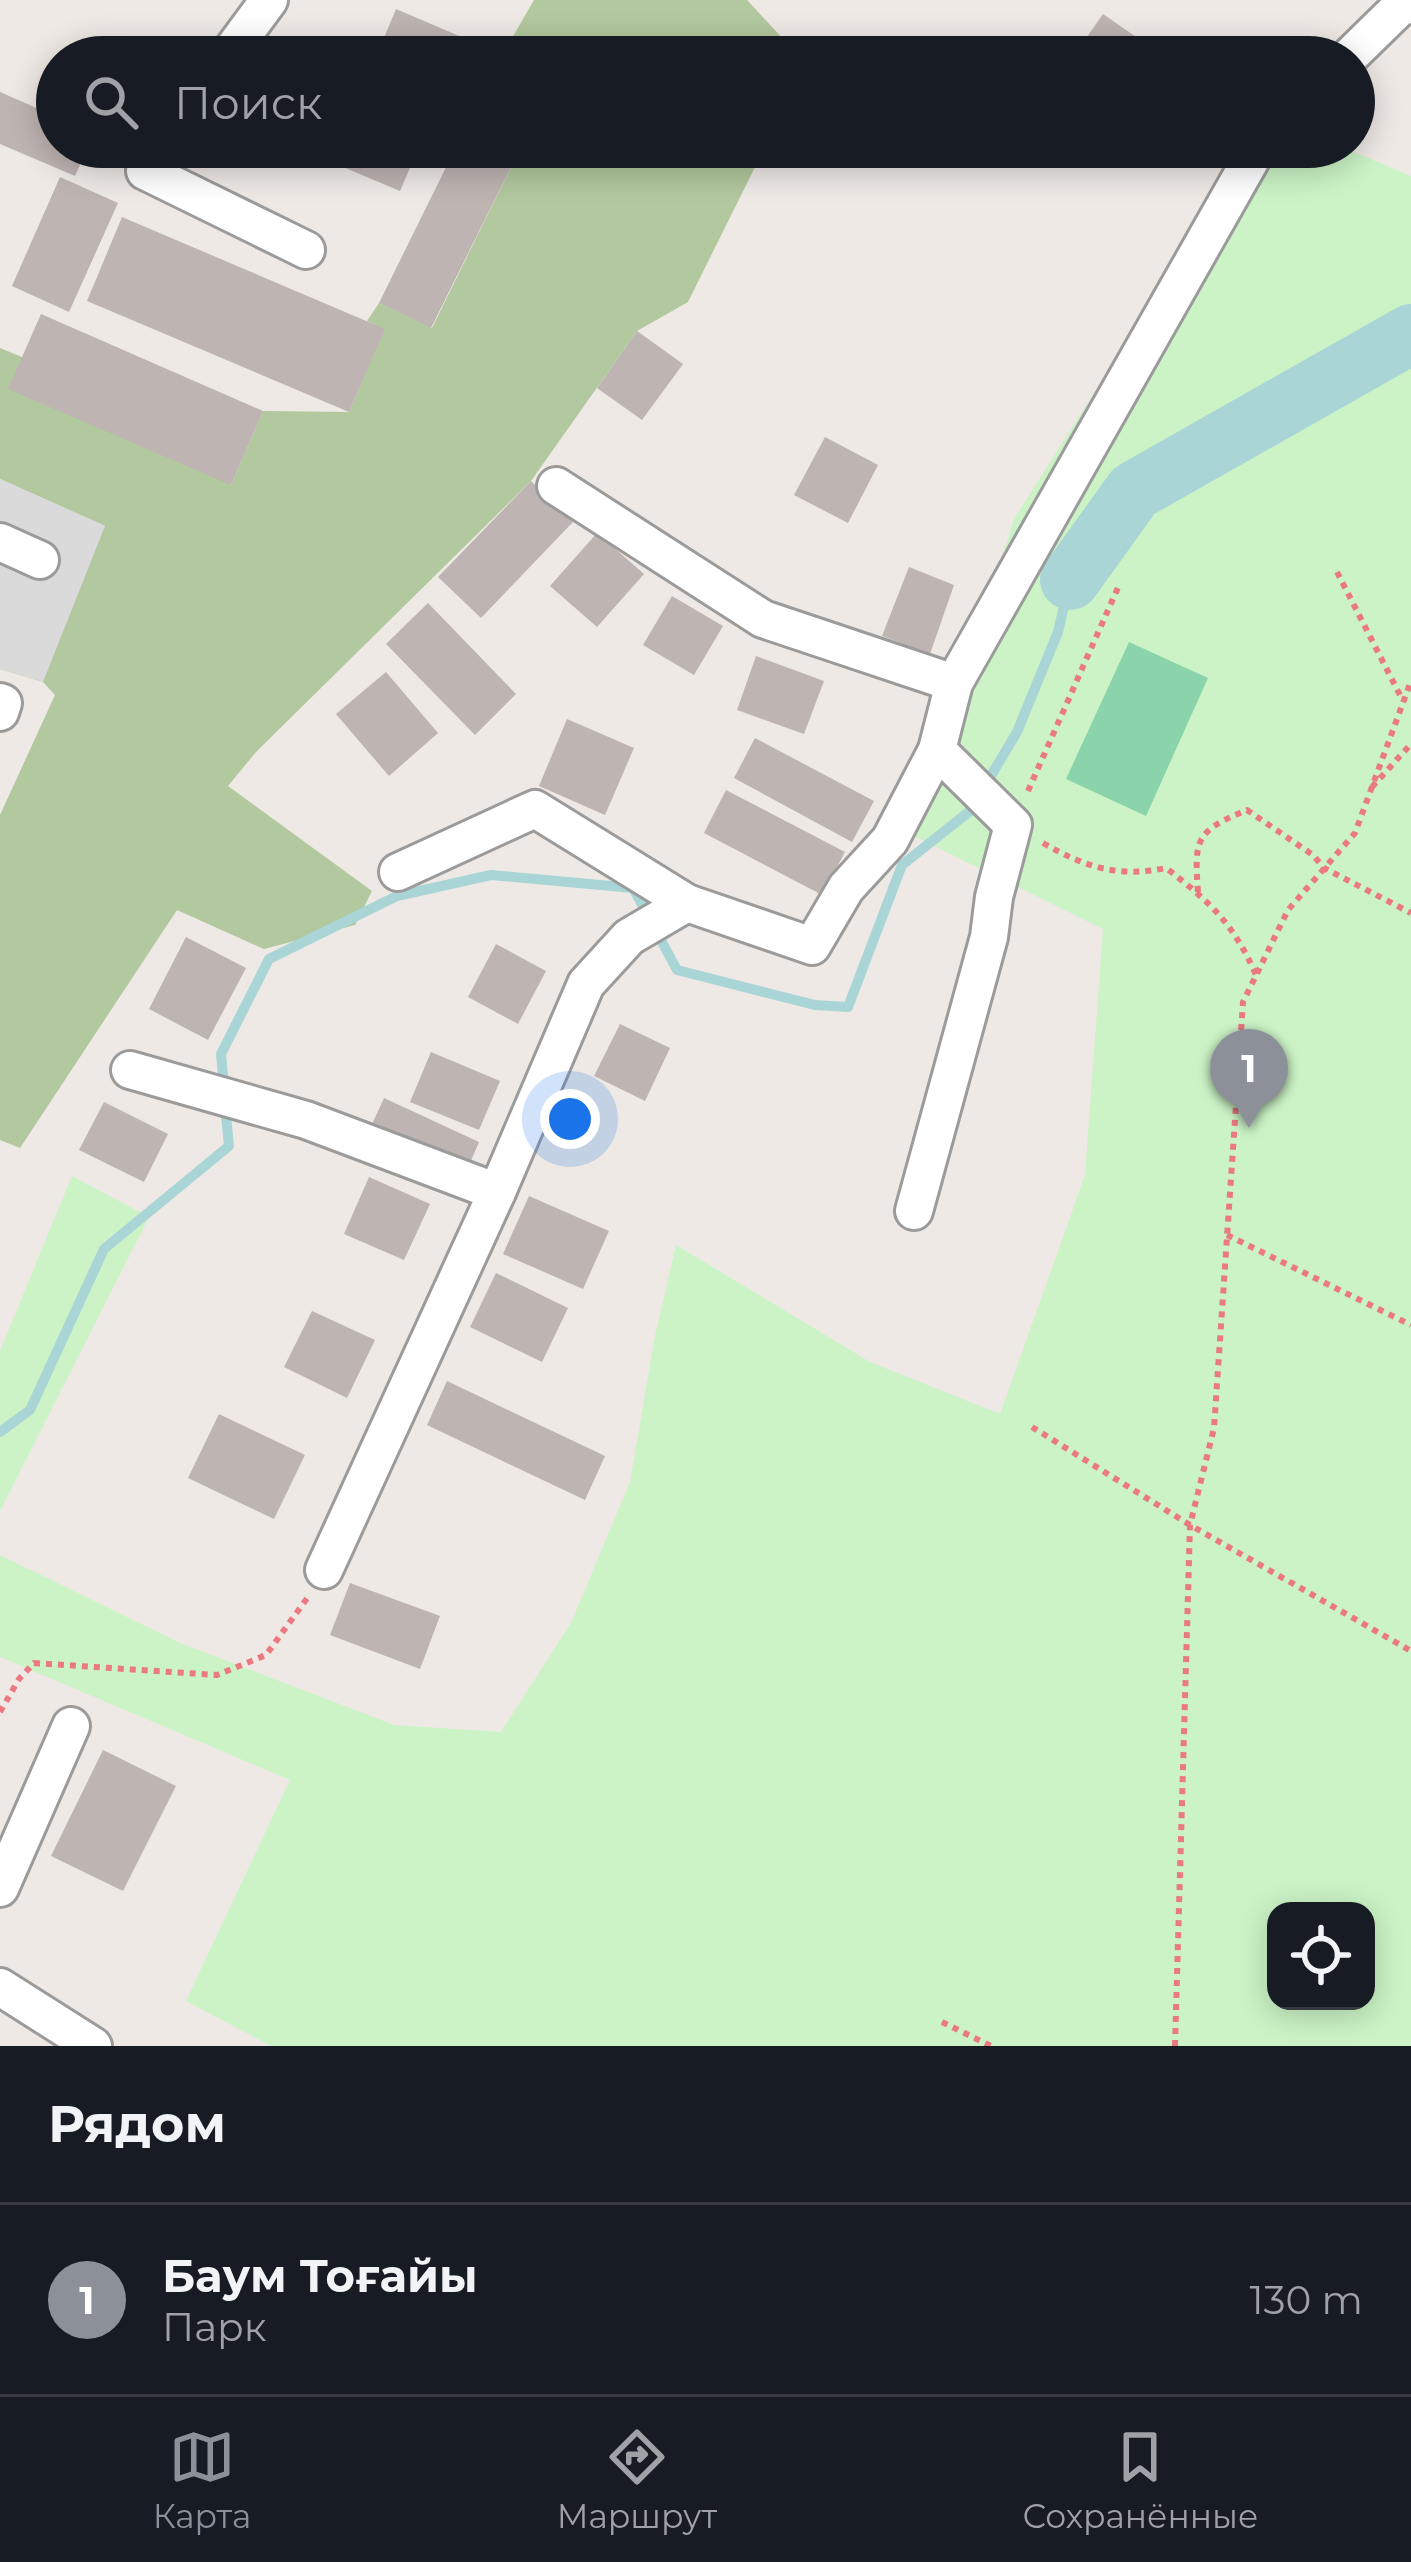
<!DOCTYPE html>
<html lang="ru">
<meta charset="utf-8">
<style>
body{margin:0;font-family:Montserrat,sans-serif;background:#20242c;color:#f1f3f6}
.controls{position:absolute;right:36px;bottom:36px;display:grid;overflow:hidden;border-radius:24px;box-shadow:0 6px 30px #0003}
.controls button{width:108px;height:108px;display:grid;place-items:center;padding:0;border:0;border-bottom:3px solid #363941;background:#171b24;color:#f1f3f6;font:60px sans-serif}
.you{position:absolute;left:570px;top:1119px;width:42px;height:42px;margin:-30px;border:9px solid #fff;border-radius:50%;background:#1a73e8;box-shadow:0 0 0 18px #1a73e833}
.badge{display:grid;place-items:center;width:78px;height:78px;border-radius:50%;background:#8c9099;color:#fff;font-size:39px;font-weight:700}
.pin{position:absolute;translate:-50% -99px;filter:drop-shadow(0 3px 6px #0008)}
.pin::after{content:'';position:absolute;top:63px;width:42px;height:36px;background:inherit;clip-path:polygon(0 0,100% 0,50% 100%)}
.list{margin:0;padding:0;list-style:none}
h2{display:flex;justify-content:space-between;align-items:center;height:156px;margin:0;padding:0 48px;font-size:51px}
h2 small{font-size:39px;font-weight:400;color:#9ea1a6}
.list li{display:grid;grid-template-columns:78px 1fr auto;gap:36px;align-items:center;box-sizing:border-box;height:192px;padding:0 48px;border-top:3px solid #363941}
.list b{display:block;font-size:45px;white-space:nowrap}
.list p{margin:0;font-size:39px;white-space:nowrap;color:#9ea1a6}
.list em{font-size:39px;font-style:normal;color:#9ea1a6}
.icon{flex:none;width:66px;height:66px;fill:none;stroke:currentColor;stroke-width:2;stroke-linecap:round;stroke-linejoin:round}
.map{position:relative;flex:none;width:1411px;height:2046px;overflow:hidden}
.search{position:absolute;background:#171b24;box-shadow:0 6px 30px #0003;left:36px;right:36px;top:36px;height:132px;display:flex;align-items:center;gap:30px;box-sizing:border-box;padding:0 42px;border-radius:66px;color:#9ea1a6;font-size:45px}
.sheet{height:348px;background:#171b24}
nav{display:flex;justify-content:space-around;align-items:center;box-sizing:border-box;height:168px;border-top:3px solid #363941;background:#171b24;font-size:33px;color:#9ea1a6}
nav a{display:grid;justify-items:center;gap:6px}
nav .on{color:#8c9099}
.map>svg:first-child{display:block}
.forest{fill:#b2c89e}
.park{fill:#cbf3c6;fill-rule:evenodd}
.pitch{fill:#8bd4ab}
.parking{fill:#dadada}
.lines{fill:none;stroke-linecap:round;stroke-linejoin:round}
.stream{stroke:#aad5d7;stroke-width:10}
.river{stroke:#aad5d7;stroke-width:60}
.building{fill:#beb4b2}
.minor-casing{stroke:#9b9b9b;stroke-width:42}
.path{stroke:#ea7982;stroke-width:6;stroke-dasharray:6 6;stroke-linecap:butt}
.minor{stroke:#fff;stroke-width:36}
</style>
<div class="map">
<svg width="1411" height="2046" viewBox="0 0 1411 2046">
<rect width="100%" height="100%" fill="#eee9e5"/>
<g class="forest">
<path d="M 534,0 L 747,0 L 800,57 L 501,57 Z"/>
<path d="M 521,147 L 765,147 L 688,302 L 637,331 L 531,481 L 256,752 L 228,786 L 372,891 L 355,925 L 264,949 L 177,910 L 20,1148 L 0,1140 L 0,815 L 55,695 L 43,682 L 0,669 L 105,526 L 0,479 L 0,348 L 22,357 L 231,485 L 263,411 L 349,412 L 384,330 L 367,321 L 379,303 L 432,328 Z"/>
</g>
<g class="park">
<path d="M 1287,147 L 1342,147 L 1411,176 L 1411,2046 L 271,2046 L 186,2001 L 290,1780 L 0,1657 L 0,1555 L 180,1643 L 394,1725 L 501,1732 L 571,1623 L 630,1482 L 655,1336 L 676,1245 L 870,1362 L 1000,1414 L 1085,1175 L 1103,929 L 904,831 L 957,746 L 972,652 L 1014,519 L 1094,393 L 1219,226 ZM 1276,1911 L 1366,1911 L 1366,2001 L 1276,2001 Z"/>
<path d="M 72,1176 L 149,1217 L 0,1511 L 0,1351 Z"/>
</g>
<path class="pitch" d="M 1129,642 L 1208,678 L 1146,816 L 1066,779 Z"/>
<path class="parking" d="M 0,479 L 105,526 L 43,682 L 0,669 Z"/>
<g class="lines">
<g class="stream">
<path d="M 224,1087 L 221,1054 L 269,959 L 397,896 L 491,875 L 633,888 L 677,970 L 815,1005 L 848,1007 L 902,865 L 970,811 L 1017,732 L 1058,632 L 1070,580"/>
<path d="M 0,1432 L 30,1410 L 104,1249 L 229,1146 L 225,1106"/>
</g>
<path class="river" d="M 1070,580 L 1134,491 L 1411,334"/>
</g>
<g class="building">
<path d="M 396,9 L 464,38 L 456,57 L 376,57 Z"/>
<path d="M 1103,14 L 1165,57 L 1073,57 Z"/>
<path d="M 0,92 L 57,117 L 57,147 L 88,147 L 75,176 L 0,144 Z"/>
<path d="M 338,147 L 419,147 L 400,191 L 331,162 Z"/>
<path d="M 456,147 L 521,147 L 431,328 L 379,303 Z"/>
<path d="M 60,177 L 118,203 L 69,312 L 12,286 Z"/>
<path d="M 122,217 L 385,329 L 349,412 L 87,301 Z"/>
<path d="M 41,314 L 263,411 L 231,485 L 8,389 Z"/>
<path d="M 637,331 L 683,364 L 642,420 L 597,388 Z"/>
<path d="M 825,437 L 878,465 L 848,523 L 794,495 Z"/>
<path d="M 531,481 L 573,522 L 481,618 L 438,577 Z"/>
<path d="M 597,533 L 644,574 L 597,627 L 550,586 Z"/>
<path d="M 909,567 L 954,585 L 930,654 L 882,636 Z"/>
<path d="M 672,596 L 723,626 L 694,675 L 643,645 Z"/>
<path d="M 428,603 L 516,694 L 475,735 L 386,644 Z"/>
<path d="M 756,656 L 824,681 L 804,734 L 737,710 Z"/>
<path d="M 386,672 L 438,733 L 389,776 L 336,714 Z"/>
<path d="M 567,719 L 634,748 L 605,815 L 539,786 Z"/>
<path d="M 755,738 L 874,801 L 852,842 L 734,778 Z"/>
<path d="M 726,790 L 845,852 L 822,895 L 704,833 Z"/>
<path d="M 186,937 L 246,968 L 208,1040 L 149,1009 Z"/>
<path d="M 496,944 L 546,971 L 518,1024 L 468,997 Z"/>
<path d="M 620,1024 L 670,1048 L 645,1101 L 594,1076 Z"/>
<path d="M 431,1052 L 500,1081 L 479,1130 L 410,1102 Z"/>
<path d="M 384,1098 L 479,1142 L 464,1177 L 368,1133 Z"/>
<path d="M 104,1102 L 168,1134 L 144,1182 L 79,1150 Z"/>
<path d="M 369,1177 L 430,1204 L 404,1260 L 344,1234 Z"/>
<path d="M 529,1196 L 609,1231 L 583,1289 L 503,1254 Z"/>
<path d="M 496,1273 L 568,1308 L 542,1362 L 470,1327 Z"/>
<path d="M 312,1311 L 375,1340 L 347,1398 L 284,1367 Z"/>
<path d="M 447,1381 L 605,1456 L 585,1500 L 427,1425 Z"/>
<path d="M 219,1414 L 305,1455 L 274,1519 L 188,1478 Z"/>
<path d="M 350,1583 L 440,1616 L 420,1669 L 330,1635 Z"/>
<path d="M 103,1750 L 176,1786 L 123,1891 L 51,1856 Z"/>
</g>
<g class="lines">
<g class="minor-casing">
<g id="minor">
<path d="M 227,57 L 269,0"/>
<path d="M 1349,57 L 1399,8 L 1411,4"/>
<path d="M 162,147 L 145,171 L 306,250"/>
<path d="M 556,486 L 763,619 L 954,683"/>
<path d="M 0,542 L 40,560"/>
<path d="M 0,702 L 3,703 L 0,712"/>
<path d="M 398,872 L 535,809 L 687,903 L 812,946 L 846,888 L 890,840 L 937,750 L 954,683 L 1258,147"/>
<path d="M 130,1070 L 306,1120 L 497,1192"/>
<path d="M 914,1211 L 989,937 L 994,897 L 1013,825 L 937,750"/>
<path d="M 324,1570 L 497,1192 L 586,984 L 629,937 L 687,903"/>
<path d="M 0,1888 L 71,1726"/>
<path d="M 0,1987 L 93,2046"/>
</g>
</g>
<g class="path">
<path d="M 1337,572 L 1402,699"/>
<path d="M 1372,787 L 1411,744"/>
<path d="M 1028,791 L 1120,583"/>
<path d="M 1043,843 C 1085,867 1118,878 1166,868 C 1209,901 1234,924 1256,975"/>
<path d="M 1198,892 C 1194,838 1196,831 1247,810 L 1313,855 L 1324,868 L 1411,913"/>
<path d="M 1227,1235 L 1411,1325"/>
<path d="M 1032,1427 L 1190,1525 L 1411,1651"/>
<path d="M 0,1712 L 19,1679 L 34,1663 L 217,1675 L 266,1655 L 308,1597"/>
<path d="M 942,2022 L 991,2046"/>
<path d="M 1175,2046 L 1190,1525 L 1214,1428 L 1243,1002 L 1288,910 L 1355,833 L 1411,681"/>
</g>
<use href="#minor" class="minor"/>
</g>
</svg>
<div class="controls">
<button><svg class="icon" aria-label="locate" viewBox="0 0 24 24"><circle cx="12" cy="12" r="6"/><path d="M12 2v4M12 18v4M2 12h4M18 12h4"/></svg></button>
</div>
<div class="you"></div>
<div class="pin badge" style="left:1249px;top:1128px">1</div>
<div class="search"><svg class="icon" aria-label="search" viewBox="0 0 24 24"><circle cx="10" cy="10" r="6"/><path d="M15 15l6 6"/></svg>Поиск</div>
</div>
<section class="sheet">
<h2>Рядом<small></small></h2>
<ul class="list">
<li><span class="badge">1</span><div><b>Баум Тоғайы</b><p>Парк</p></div><em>130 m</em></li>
</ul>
</section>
<nav>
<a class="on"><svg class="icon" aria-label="map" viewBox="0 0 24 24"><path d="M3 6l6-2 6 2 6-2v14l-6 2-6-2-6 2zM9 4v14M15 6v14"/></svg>Карта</a>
<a><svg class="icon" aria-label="directions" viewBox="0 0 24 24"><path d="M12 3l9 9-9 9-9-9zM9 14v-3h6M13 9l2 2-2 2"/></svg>Маршрут</a>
<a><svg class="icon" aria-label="saved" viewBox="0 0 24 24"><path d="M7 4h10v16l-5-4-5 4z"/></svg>Сохранённые</a>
</nav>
